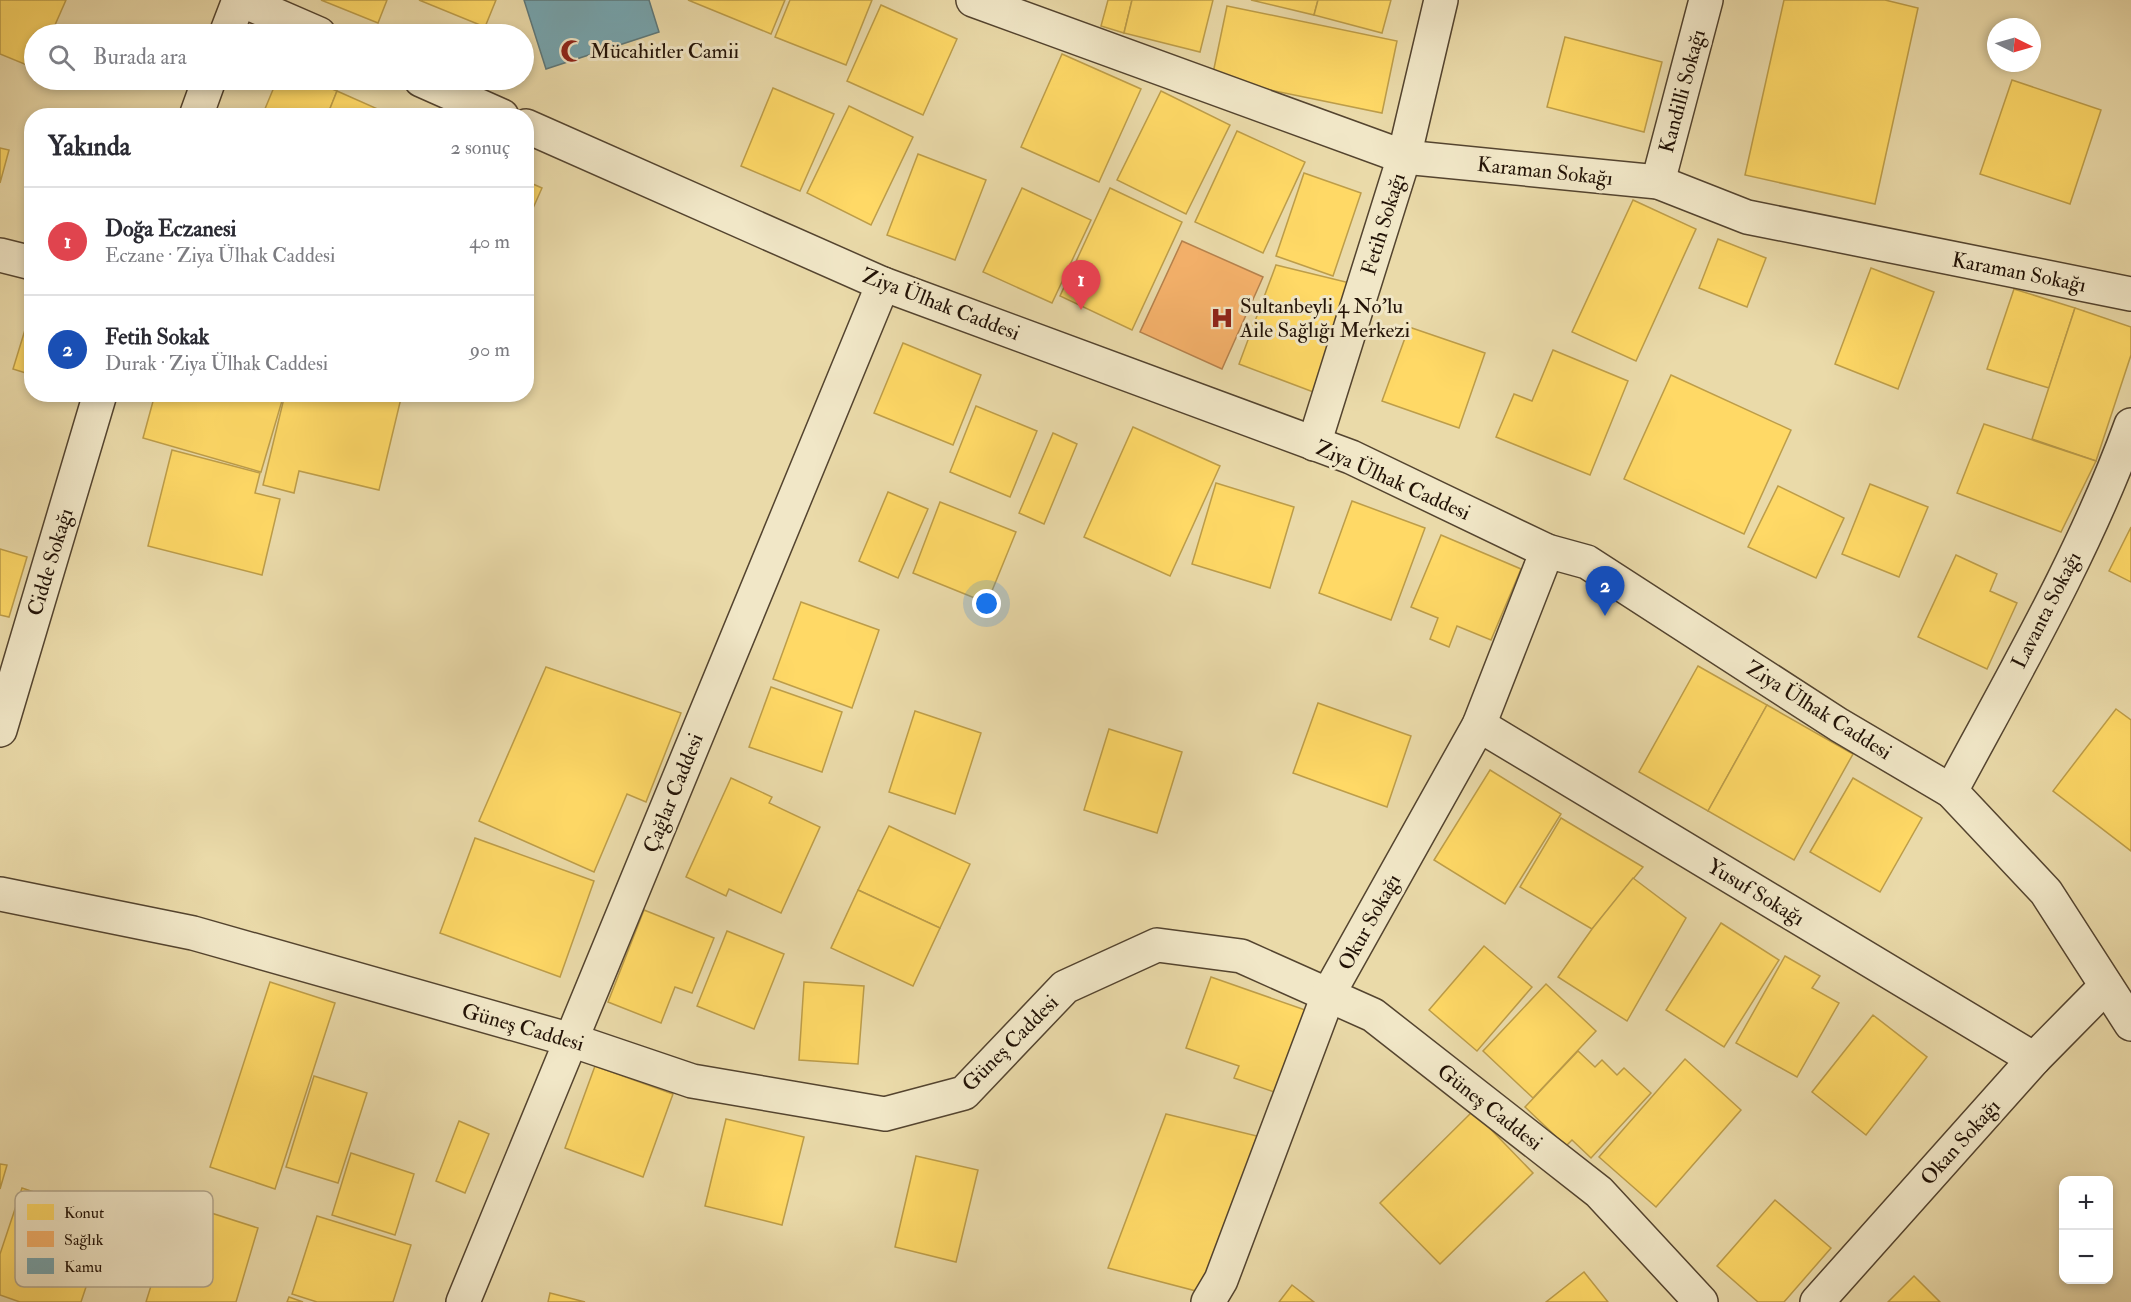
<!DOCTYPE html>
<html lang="tr">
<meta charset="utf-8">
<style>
body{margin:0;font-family:"IM FELL Double Pica",serif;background:#f7f7f7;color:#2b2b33}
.controls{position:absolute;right:18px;bottom:18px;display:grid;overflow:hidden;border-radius:12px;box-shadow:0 3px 9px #0003}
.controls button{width:54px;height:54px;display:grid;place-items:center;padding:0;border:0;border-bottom:2px solid #e1e1e2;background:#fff;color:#2b2b33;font:30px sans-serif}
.compass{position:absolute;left:1987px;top:18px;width:54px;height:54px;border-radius:50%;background:#fff;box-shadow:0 3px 9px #0003;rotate:95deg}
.you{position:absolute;left:987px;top:604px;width:21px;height:21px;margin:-15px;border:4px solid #fff;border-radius:50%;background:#1a73e8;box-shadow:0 0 0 9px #1a73e833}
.badge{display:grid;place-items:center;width:39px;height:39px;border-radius:50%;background:#ea580c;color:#fff;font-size:20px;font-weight:700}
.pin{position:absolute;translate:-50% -50px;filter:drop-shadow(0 2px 3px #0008)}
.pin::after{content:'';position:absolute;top:32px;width:21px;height:18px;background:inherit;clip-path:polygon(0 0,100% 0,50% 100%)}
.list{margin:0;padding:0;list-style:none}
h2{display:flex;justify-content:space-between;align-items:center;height:78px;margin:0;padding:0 24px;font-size:26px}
h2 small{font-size:20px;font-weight:400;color:#7c7c81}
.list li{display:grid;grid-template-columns:39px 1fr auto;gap:18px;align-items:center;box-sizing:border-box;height:108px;padding:0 24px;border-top:2px solid #e1e1e2}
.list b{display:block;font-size:22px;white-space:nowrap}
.list p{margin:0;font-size:20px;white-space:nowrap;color:#7c7c81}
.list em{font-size:20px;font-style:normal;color:#7c7c81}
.icon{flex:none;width:33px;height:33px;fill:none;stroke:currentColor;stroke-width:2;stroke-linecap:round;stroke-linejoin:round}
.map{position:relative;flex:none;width:2131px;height:1302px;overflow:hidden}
.search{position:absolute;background:#fff;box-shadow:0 3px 9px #0003;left:24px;top:24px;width:510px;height:66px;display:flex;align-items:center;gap:15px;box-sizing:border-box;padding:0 21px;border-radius:33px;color:#7c7c81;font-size:22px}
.panel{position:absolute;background:#fff;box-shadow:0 3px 9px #0003;left:24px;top:108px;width:510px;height:294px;border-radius:24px}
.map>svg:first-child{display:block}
.homes{fill:#ffd966;stroke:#bd9d49;stroke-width:1.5}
.health{fill:#f6b26b;stroke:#b6824d;stroke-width:1.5}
.public{fill:#76a5af;stroke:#5d797c;stroke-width:1.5}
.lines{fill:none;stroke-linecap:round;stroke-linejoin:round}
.minor-casing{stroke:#54442f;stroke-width:36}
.minor{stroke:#f1e7c7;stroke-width:33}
.labels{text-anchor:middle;stroke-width:6;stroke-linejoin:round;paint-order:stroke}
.poi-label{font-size:21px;fill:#221206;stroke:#f1e7c7;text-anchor:start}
.street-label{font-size:21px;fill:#221206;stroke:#f1e7c7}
.key{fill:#f1e7c7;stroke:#b3a78d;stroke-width:1.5}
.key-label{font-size:16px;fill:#221206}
</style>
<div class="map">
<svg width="2131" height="1302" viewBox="0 0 2131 1302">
<rect width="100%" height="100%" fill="#eadaa9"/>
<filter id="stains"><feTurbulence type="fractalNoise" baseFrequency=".00333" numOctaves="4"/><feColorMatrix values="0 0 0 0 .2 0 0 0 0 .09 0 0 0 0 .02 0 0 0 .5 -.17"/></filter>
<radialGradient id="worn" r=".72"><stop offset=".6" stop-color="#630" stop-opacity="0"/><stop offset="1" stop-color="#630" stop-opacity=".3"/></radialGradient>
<g class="homes">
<path d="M 0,0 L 66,0 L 51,34 L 34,34 L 34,68 L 0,54 Z"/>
<path d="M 321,0 L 387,0 L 378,23 Z"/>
<path d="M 419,0 L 496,0 L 485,27 Z"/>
<path d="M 688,0 L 785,0 L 771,34 Z"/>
<path d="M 790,0 L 872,0 L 846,65 L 775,37 Z"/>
<path d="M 1108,0 L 1132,0 L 1124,33 L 1101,26 Z"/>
<path d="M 1132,0 L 1213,0 L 1200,52 L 1124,33 Z"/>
<path d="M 1251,0 L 1318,0 L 1314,15 Z"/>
<path d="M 1318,0 L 1391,0 L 1382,33 L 1314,15 Z"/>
<path d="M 1784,0 L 1885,0 L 1918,8 L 1875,204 L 1745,175 Z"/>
<path d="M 881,5 L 957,39 L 923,115 L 847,81 Z"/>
<path d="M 1227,6 L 1397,41 L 1382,113 L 1212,78 Z"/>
<path d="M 1565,37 L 1662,62 L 1644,132 L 1547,107 Z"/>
<path d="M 1062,54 L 1141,89 L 1099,182 L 1021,147 Z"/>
<path d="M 277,80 L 310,80 L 337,91 L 327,116 L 262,116 Z"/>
<path d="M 2012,80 L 2101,110 L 2070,204 L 1980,174 Z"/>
<path d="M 773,88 L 834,114 L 800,191 L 741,166 Z"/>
<path d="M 337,91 L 389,114 L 388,116 L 327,116 Z"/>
<path d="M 1161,91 L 1230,125 L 1186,214 L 1117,180 Z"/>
<path d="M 849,106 L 913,137 L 871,225 L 807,193 Z"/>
<path d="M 1237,131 L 1305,162 L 1263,253 L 1195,222 Z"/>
<path d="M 0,148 L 9,150 L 0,183 Z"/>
<path d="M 918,154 L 986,180 L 955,260 L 887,235 Z"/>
<path d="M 1304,173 L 1361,193 L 1333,276 L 1276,256 Z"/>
<path d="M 526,181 L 542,188 L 526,224 Z"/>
<path d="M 1022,188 L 1091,220 L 1052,303 L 983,272 Z"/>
<path d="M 1110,188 L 1182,222 L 1132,330 L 1060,296 Z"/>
<path d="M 1633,200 L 1696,229 L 1636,361 L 1572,332 Z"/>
<path d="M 1718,239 L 1766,258 L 1747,307 L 1699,288 Z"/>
<path d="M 1276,265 L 1354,284 L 1316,393 L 1239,364 Z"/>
<path d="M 1871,268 L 1934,292 L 1898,389 L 1835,364 Z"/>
<path d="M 2014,289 L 2075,308 L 2049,388 L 1987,369 Z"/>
<path d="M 32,307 L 32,375 L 13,369 Z"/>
<path d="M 2075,308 L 2131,327 L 2131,355 L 2096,461 L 2032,439 Z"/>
<path d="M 1409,327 L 1485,353 L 1459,428 L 1382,401 Z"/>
<path d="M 903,343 L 981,375 L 953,445 L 874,413 Z"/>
<path d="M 1553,350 L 1628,381 L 1590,475 L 1496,437 L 1514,394 L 1532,401 Z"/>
<path d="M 1671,375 L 1791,430 L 1744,534 L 1624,479 Z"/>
<path d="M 155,394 L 284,394 L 261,472 L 143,438 Z"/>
<path d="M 285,394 L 402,394 L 379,490 L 299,471 L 294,493 L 263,485 Z"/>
<path d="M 976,406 L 1037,431 L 1010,497 L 950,472 Z"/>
<path d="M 1984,424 L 2096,461 L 2061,532 L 1957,493 Z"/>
<path d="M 1133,427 L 1220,466 L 1170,576 L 1084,537 Z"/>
<path d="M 1053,433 L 1077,444 L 1044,524 L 1019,513 Z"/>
<path d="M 172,450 L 260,473 L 255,493 L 280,499 L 262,575 L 148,546 Z"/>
<path d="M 1216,483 L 1294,507 L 1270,588 L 1192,564 Z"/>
<path d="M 1870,484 L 1928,507 L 1899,577 L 1842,554 Z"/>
<path d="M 1778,486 L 1844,518 L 1816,578 L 1748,547 Z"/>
<path d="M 888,492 L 928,509 L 898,578 L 859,561 Z"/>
<path d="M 1352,501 L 1425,528 L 1391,620 L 1319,593 Z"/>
<path d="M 940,502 L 1016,532 L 987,603 L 913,573 Z"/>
<path d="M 2131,527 L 2131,582 L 2109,571 Z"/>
<path d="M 1441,535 L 1521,569 L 1491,640 L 1457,626 L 1449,647 L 1430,639 L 1438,618 L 1411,607 Z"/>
<path d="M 0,549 L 27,557 L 9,617 L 0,615 Z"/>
<path d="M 1956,555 L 1997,574 L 1990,591 L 2017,603 L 1987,669 L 1918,637 Z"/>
<path d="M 801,602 L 879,630 L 852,708 L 773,679 Z"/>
<path d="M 1698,666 L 1767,705 L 1708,811 L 1639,772 Z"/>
<path d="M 546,667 L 681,713 L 646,802 L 627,794 L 594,872 L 479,821 Z"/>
<path d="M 771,687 L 842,712 L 822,772 L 749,747 Z"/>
<path d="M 1318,703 L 1411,736 L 1387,807 L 1293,773 Z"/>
<path d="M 1767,705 L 1853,754 L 1794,860 L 1708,811 Z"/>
<path d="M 2116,709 L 2131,720 L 2131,851 L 2053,791 Z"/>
<path d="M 915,711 L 981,733 L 955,814 L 889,792 Z"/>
<path d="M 1109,729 L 1182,752 L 1157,833 L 1084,810 Z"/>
<path d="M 1490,770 L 1561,814 L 1505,904 L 1434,860 Z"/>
<path d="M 731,778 L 772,797 L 769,803 L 820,827 L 781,913 L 729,889 L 726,896 L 686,877 Z"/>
<path d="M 1853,778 L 1922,818 L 1880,892 L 1810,852 Z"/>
<path d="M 1561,818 L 1643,867 L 1592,929 L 1520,887 Z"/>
<path d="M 889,826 L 970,864 L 940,928 L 858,890 Z"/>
<path d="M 475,838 L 594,881 L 560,977 L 440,933 Z"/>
<path d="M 1633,878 L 1686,918 L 1627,1021 L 1558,977 L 1592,929 Z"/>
<path d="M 858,890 L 940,928 L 913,986 L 831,948 Z"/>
<path d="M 644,910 L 714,938 L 692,993 L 675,987 L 661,1023 L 608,1002 Z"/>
<path d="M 1721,923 L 1779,960 L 1724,1047 L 1666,1010 Z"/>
<path d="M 727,931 L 784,954 L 754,1029 L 697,1006 Z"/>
<path d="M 1484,946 L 1532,987 L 1477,1051 L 1429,1010 Z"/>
<path d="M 1785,956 L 1820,976 L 1812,988 L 1839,1003 L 1797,1077 L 1736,1043 Z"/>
<path d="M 1211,977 L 1308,1011 L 1280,1094 L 1234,1078 L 1239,1066 L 1186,1048 Z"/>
<path d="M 270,982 L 335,1003 L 275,1189 L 210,1167 Z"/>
<path d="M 804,982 L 864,986 L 858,1064 L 799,1060 Z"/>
<path d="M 1546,984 L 1596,1031 L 1533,1098 L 1483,1051 Z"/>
<path d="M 1873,1015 L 1927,1057 L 1866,1135 L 1812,1092 Z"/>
<path d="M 1578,1051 L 1595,1067 L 1602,1060 L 1617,1075 L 1624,1068 L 1651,1093 L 1591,1158 L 1572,1140 L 1566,1146 L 1525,1107 Z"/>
<path d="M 1685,1059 L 1741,1110 L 1656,1207 L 1599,1157 Z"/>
<path d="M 595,1066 L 673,1094 L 643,1177 L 565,1148 Z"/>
<path d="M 314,1076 L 367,1093 L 338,1183 L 286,1167 Z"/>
<path d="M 1473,1111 L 1533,1173 L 1440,1264 L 1380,1203 Z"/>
<path d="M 1166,1114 L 1261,1137 L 1200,1292 L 1108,1268 Z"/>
<path d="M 726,1119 L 804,1137 L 782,1225 L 705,1206 Z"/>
<path d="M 459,1121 L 489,1134 L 465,1193 L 436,1181 Z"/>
<path d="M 351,1153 L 414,1174 L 395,1235 L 332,1215 Z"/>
<path d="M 916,1156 L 978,1170 L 956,1262 L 895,1247 Z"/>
<path d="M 0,1164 L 7,1165 L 0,1189 Z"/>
<path d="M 22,1188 L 81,1208 L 78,1217 L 118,1231 L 102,1279 L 90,1275 L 81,1302 L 20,1302 L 0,1295 L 0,1254 Z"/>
<path d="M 1775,1200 L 1831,1248 L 1784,1302 L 1758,1302 L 1717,1266 Z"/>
<path d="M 177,1202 L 258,1228 L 236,1302 L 146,1302 Z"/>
<path d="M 317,1216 L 411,1245 L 393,1302 L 317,1302 L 292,1294 Z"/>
<path d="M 1584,1272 L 1608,1302 L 1546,1302 Z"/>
<path d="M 1914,1276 L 1940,1302 L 1888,1302 Z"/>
<path d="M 1292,1285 L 1314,1302 L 1279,1302 Z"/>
<path d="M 550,1293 L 585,1302 L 548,1302 Z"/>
<path d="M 289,1297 L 303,1302 L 287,1302 Z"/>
</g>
<path class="health" d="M 1182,241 L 1263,277 L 1222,369 L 1140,332 Z"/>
<path class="public" d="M 524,0 L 649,0 L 659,32 L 546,69 Z"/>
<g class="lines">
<g class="minor-casing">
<g id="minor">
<path d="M 241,0 L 319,34"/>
<path d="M 973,0 L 1404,157 L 1658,182 L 1747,217 L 2131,294"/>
<path d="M 226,34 L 239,0"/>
<path d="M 421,80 L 502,116"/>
<path d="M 196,116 L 209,80"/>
<path d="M 526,126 L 883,284 L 1351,457 L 1547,551 L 1587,562 L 1839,725 L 1951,791 L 2046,892 L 2131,1024"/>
<path d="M 1658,182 L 1706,0"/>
<path d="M 0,255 L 32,263"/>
<path d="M 1314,444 L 1404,157 L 1441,0"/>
<path d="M 1479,725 L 2034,1059"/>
<path d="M 0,730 L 100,394"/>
<path d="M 1951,791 C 2015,672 2085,552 2131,425"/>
<path d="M 0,894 L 193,933 L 571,1040 L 692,1081 L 885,1114 L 964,1093 L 1065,987 L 1157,945 L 1241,956 L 1373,1015 L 1599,1192 L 1701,1302"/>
<path d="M 463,1302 L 883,284"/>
<path d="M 1208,1302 L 1221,1280 L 1329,993 L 1479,725 L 1547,551"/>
<path d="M 1817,1302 L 2034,1059 L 2106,986"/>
</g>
</g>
<use href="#minor" class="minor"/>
</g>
<defs>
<g id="mosque-bare" transform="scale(1.8)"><path d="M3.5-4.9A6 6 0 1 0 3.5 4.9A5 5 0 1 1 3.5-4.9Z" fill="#8f2418" stroke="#f1e7c7" stroke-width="2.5" paint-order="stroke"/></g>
<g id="hospital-bare" transform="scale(1.8)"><path d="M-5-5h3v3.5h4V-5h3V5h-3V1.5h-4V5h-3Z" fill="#8f2418" stroke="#f1e7c7" stroke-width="2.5" paint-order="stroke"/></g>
</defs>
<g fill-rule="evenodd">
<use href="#mosque-bare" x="572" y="51"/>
<use href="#hospital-bare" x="1222" y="318"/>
</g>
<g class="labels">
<g class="poi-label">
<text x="590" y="58">Mücahitler Camii</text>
<text x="1240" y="313">Sultanbeyli 4 No'lu<tspan x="1240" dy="24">Aile Sağlığı Merkezi</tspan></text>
</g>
<g class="street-label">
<text transform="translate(1682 91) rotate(-75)" y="7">Kandilli Sokağı</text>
<text transform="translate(1545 171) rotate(6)" y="7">Karaman Sokağı</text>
<text transform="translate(1383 224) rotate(-73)" y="7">Fetih Sokağı</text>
<text transform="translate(2019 272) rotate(11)" y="7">Karaman Sokağı</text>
<text transform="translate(941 304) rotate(21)" y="7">Ziya Ülhak Caddesi</text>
<text transform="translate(1393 480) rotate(24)" y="7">Ziya Ülhak Caddesi</text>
<text transform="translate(50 562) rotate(-73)" y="7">Cidde Sokağı</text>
<text transform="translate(2046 610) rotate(-63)" y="7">Lavanta Sokağı</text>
<text transform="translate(1819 710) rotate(32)" y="7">Ziya Ülhak Caddesi</text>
<text transform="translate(673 793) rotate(-68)" y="7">Çağlar Caddesi</text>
<text transform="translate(1756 892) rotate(31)" y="7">Yusuf Sokağı</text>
<text transform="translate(1369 922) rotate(-61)" y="7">Okur Sokağı</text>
<text transform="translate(523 1027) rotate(16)" y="7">Güneş Caddesi</text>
<text transform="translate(1010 1043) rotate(-45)" y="7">Güneş Caddesi</text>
<text transform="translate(1490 1107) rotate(38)" y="7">Güneş Caddesi</text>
<text transform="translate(1960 1142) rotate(-48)" y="7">Okan Sokağı</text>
</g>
</g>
<rect x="15" y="1191" width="198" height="96" rx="9" class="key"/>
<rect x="27" y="1204" width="27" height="16" fill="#ffd966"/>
<rect x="27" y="1231" width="27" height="16" fill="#f6b26b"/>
<rect x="27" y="1258" width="27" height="16" fill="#76a5af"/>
<g class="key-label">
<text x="64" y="1218">Konut</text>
<text x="64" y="1245">Sağlık</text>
<text x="64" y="1272">Kamu</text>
</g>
<rect width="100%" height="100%" filter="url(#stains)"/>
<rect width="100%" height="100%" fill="url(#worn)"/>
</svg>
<div class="controls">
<button>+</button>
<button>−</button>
</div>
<svg class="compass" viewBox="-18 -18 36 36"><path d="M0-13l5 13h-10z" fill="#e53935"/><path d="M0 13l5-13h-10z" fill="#7c7c81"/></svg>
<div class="you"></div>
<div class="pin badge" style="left:1081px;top:310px;background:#e0444e">1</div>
<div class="pin badge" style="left:1605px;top:616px;background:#1a4fb4">2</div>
<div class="search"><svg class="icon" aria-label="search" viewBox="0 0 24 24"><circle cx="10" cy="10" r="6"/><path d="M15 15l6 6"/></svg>Burada ara</div>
<section class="panel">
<h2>Yakında<small>2 sonuç</small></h2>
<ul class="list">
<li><span class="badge" style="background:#e0444e">1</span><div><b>Doğa Eczanesi</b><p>Eczane · Ziya Ülhak Caddesi</p></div><em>40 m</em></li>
<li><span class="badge" style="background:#1a4fb4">2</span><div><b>Fetih Sokak</b><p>Durak · Ziya Ülhak Caddesi</p></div><em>90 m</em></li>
</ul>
</section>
</div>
